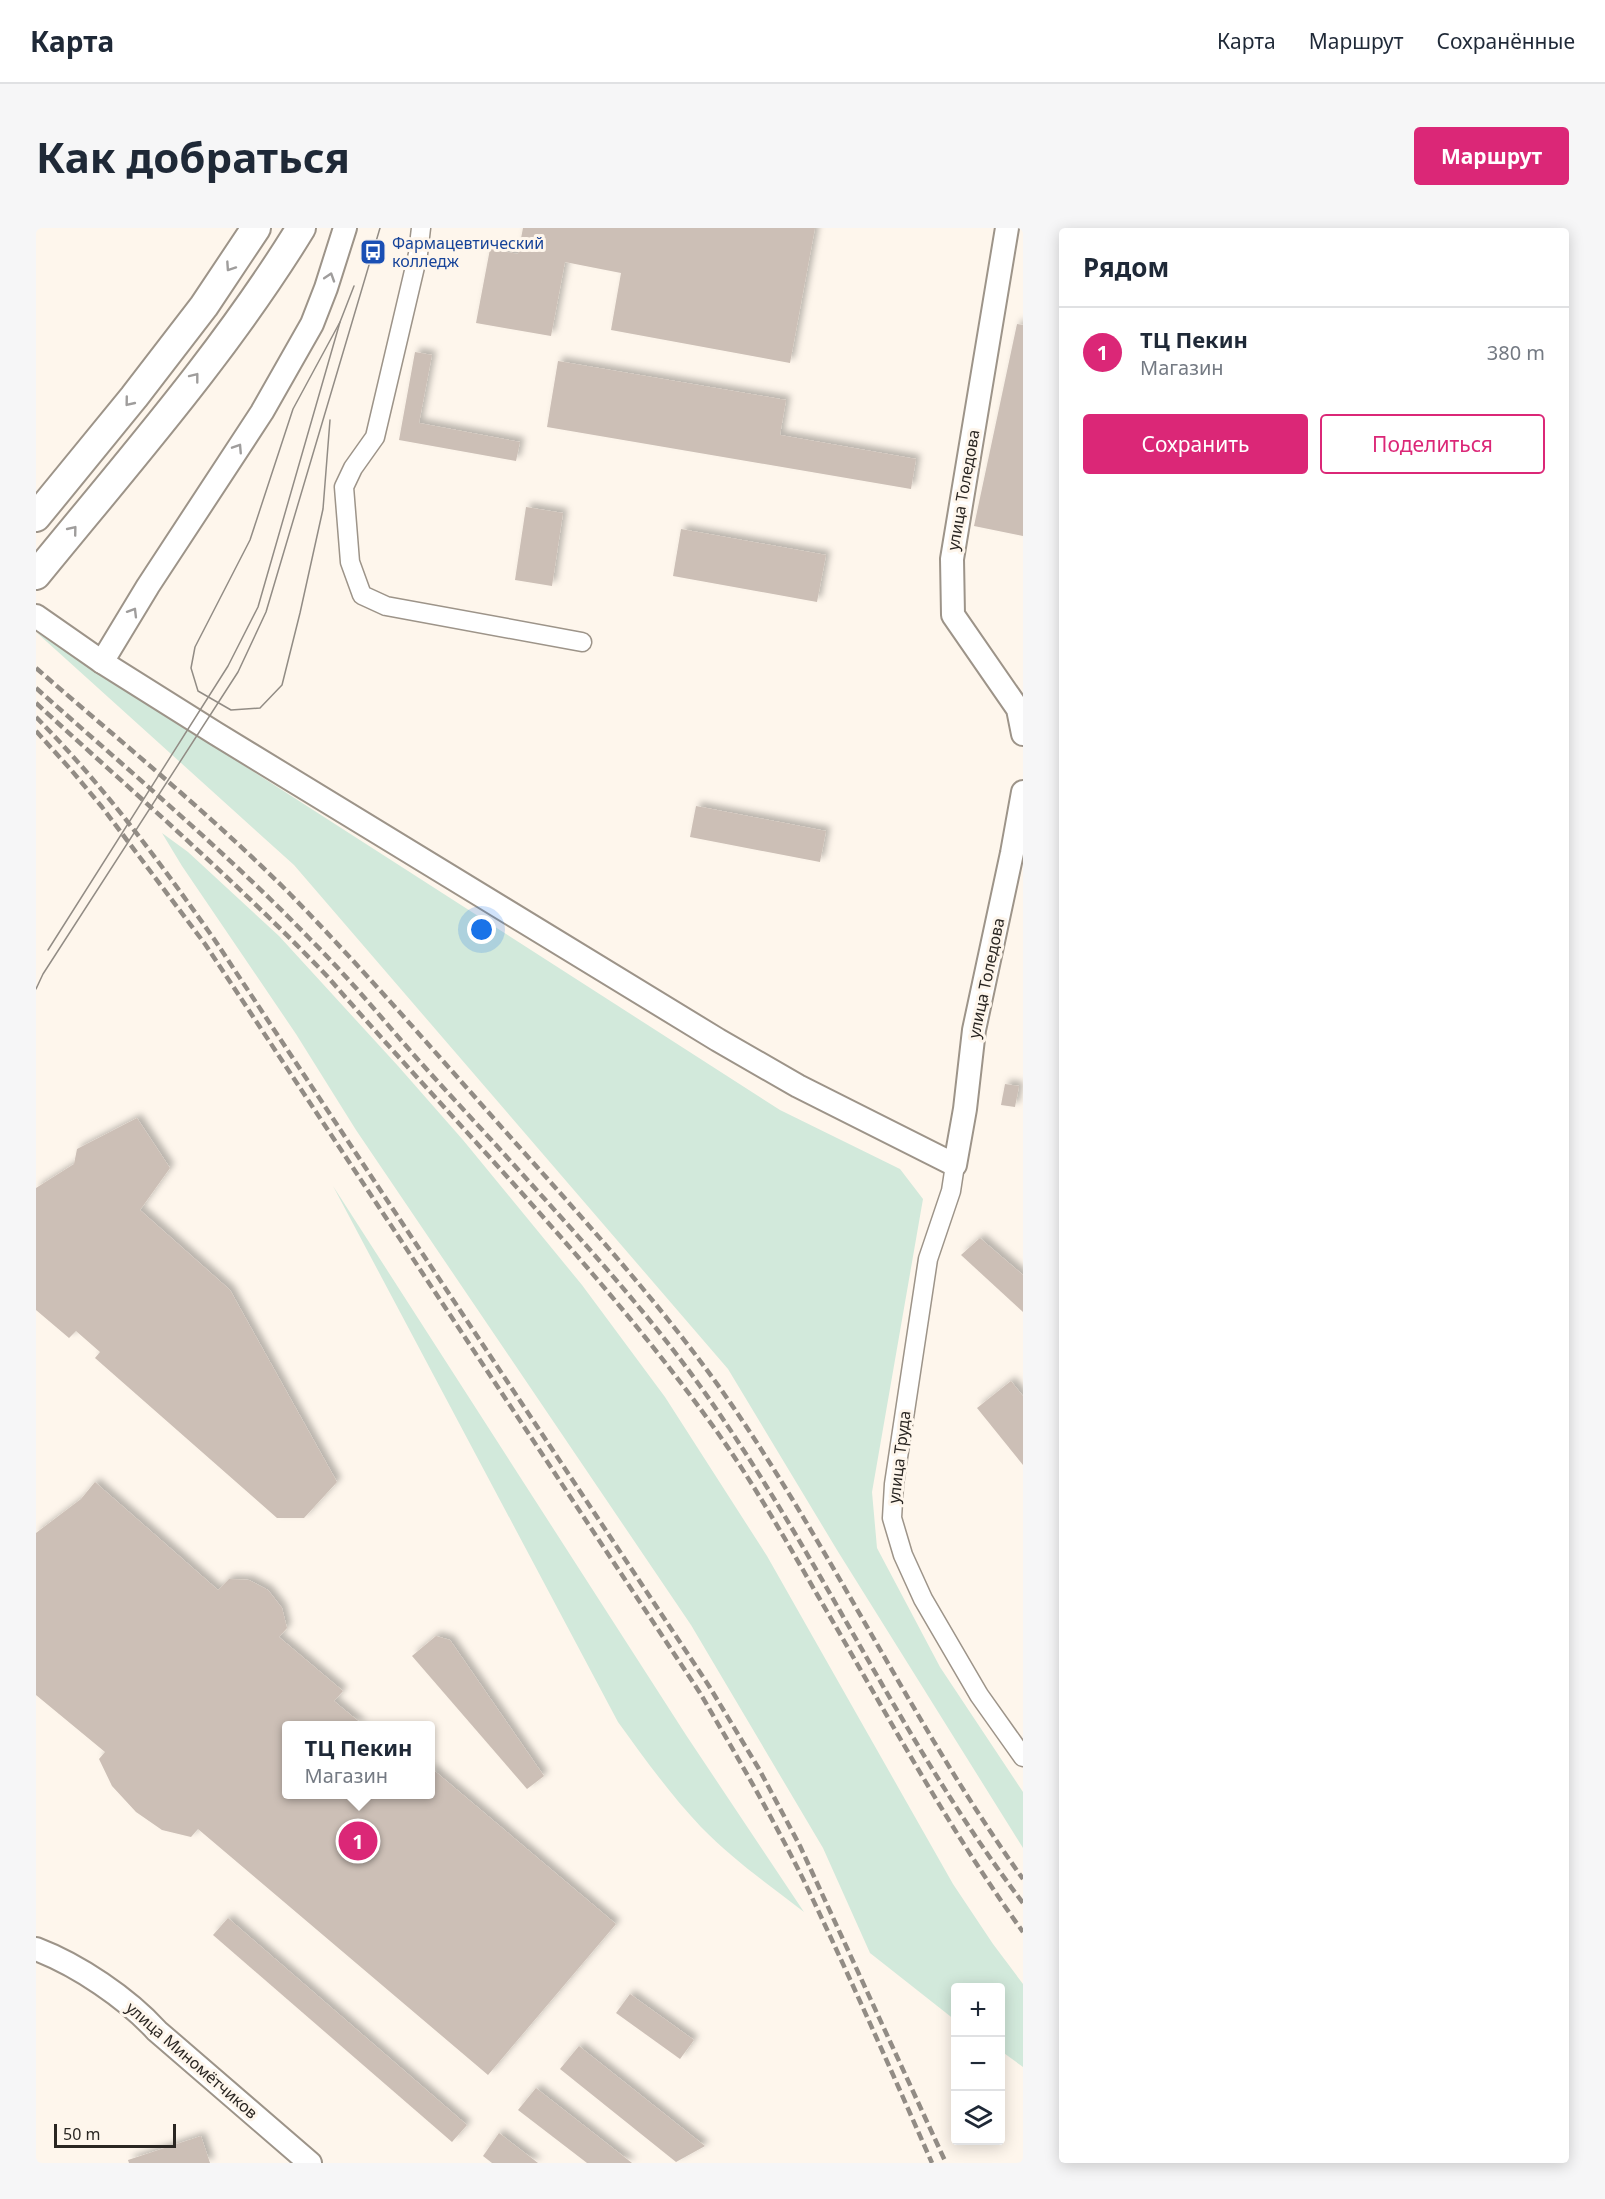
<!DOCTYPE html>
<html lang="ru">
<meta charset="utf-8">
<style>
body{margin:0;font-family:"Noto Sans",sans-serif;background:#f6f6f7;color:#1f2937}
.controls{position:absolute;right:18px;bottom:18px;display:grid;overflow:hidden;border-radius:6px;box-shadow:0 3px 15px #0003}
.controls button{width:54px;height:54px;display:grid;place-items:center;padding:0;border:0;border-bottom:2px solid #e0e1e3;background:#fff;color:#1f2937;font:30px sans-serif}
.scale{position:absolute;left:18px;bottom:15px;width:122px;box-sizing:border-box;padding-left:6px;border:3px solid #2a2622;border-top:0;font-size:16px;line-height:21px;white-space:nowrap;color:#2a2622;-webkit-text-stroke:4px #fef6ec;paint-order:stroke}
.you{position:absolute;left:446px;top:702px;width:21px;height:21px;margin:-15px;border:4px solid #fff;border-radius:50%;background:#1a73e8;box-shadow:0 0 0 9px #1a73e833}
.badge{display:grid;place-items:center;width:39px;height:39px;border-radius:50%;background:#db2777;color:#fff;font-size:20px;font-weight:700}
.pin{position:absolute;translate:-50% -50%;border:3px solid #fff;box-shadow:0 2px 6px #0006}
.popup{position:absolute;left:246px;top:1493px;width:153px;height:78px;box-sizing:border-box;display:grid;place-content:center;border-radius:6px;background:#fff;filter:drop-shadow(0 2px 4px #0005);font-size:20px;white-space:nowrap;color:#747a83}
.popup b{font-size:22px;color:#1f2937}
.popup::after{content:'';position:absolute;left:50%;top:100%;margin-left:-12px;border:12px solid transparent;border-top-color:#fff}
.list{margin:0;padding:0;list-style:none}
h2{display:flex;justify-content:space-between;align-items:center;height:78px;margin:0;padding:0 24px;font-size:26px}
h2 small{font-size:20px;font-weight:400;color:#747a83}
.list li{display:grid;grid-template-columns:39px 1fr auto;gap:18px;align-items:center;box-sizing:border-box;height:90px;padding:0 24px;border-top:2px solid #e0e1e3}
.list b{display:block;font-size:22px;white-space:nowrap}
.list p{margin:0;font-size:20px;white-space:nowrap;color:#747a83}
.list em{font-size:20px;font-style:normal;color:#747a83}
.actions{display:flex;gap:12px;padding:18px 24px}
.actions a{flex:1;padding:14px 0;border:2px solid #db2777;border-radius:6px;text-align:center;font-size:21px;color:#db2777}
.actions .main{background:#db2777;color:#fff}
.icon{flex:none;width:33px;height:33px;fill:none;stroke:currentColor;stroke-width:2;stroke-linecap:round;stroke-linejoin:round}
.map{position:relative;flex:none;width:987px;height:1935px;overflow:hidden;border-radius:6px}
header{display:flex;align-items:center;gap:36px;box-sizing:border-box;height:84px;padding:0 30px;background:#fff;border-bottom:2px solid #e0e1e3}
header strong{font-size:28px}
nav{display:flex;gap:33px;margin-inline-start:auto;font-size:21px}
.intro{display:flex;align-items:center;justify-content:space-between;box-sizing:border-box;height:144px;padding:0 36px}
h1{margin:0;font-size:42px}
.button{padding:15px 27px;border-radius:6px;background:#db2777;color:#fff;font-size:21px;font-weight:700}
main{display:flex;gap:36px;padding:0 36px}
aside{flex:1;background:#fff;border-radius:6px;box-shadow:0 3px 15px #0003}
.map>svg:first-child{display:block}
.grass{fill:#d2e9db}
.building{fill:#ccbfb6;filter:url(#shadow)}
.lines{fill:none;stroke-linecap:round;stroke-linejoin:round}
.minor-casing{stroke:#9d9489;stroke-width:21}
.tertiary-casing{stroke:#9d9489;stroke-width:26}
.primary-casing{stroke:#9d9489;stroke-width:32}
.minor{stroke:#fff;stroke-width:18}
.tertiary{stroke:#fff;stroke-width:22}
.primary{stroke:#fff;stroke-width:28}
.tram{stroke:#928c85;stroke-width:1.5}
.rail{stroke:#928c85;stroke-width:4.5;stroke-dasharray:9 4.5;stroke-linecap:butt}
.oneway{stroke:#9f9d9c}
.labels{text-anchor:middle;stroke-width:6;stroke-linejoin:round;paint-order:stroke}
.transit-label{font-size:16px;fill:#164399;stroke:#fef6ec;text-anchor:start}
.street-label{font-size:16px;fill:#2a2622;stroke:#fef6ec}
</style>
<header>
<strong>Карта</strong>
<nav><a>Карта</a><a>Маршрут</a><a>Сохранённые</a></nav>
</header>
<div class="intro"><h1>Как добраться</h1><a class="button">Маршрут</a></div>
<main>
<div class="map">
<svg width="987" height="1935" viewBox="0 0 987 1935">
<defs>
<filter id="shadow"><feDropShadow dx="4.5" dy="-4.5" stdDeviation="3" flood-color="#0004"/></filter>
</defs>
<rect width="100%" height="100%" fill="#fef6ec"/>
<g class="grass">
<path d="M 0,404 L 744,882 L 864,941 L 887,971 L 836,1264 L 841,1320 L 904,1439 L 987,1564 L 987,1620 L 801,1322 L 692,1141 L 258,637 Z"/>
<path d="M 126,605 L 152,624 L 243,708 L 362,838 L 427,912 L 546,1057 L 629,1169 L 731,1328 L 917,1656 L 957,1716 L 987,1756 L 987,1839 L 965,1823 L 964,1760 L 920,1760 L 919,1792 L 834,1725 L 787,1620 L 655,1397 L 320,902 L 260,806 L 146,638 Z"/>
<path d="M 297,958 L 650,1507 L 768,1684 C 733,1657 696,1631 665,1599 C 634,1566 608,1530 582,1494 Z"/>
</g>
<g class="building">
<path d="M 487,0 L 779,0 L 754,135 L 575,102 L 585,45 L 529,34 L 515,108 L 440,95 L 454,21 L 482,26 Z"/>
<path d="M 981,96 L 987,97 L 987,308 L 938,298 Z"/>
<path d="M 379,124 L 396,127 L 383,195 L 484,214 L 480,233 L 363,212 Z"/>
<path d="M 522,133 L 750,172 L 744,207 L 880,231 L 875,261 L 511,199 Z"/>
<path d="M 490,279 L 527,285 L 516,358 L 479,352 Z"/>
<path d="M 645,301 L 790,327 L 781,374 L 637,348 Z"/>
<path d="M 660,578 L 790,603 L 784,634 L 654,609 Z"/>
<path d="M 969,856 L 983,858 L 979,879 L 965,877 Z"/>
<path d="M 101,890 L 134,940 L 104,982 L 194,1062 L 301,1254 L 268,1290 L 241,1290 L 59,1130 L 64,1124 L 40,1103 L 33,1110 L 0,1082 L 0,960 L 38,936 L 41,921 Z"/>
<path d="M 944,1010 L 987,1047 L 987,1084 L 925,1027 Z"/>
<path d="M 975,1153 L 987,1168 L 987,1237 L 941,1180 Z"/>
<path d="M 59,1254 L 182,1362 L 193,1351 L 213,1352 L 232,1362 L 246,1380 L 251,1400 L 243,1409 L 307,1463 L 298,1473 L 327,1497 L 250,1497 L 250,1566 L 394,1566 L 394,1539 L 580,1696 L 452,1847 L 162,1601 L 155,1609 L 126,1602 L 100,1584 L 76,1558 L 63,1531 L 69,1524 L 0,1467 L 0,1305 L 45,1271 Z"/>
<path d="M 400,1408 L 414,1412 L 508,1548 L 491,1561 L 376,1428 Z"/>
<path d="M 192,1690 L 431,1897 L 416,1914 L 177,1707 Z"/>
<path d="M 594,1766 L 658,1812 L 644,1831 L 580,1785 Z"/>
<path d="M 543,1818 L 669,1918 L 640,1934 L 524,1841 Z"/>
<path d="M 500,1860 L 596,1935 L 551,1935 L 482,1882 Z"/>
<path d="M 463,1905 L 502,1935 L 456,1935 L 447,1928 Z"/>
<path d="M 165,1908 L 174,1935 L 93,1935 L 92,1932 Z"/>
</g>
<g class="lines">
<g class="minor-casing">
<g id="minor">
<path d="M 385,0 L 382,26 L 339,209 L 317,240 L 308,259 L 314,334 L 326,367 L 350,378 L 546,414"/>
<path d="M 919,937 L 915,963 L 892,1031 L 858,1256 L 856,1290 L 867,1327 L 887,1371 L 943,1467 L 987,1529"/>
</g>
</g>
<g class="tertiary-casing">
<g id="tertiary">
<path d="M 971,0 L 916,331 L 917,387 L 982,481 L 987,506"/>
<path d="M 0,388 L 66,434 L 179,505 L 682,812 L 762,858 L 919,937 L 929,881 L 938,802 L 976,625 L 987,564"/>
<path d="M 66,434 L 112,358 L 226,184 L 276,96 L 290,60 L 309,0"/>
<path d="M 0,1721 C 42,1737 91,1770 121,1803 L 274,1935"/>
</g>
</g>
<g class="primary-casing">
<g id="primary">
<path d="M 0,289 L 98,169 L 168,78 L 220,0"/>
<path d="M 0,347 C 92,234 189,124 265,0"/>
</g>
</g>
<use href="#minor" class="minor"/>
<use href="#tertiary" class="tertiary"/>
<use href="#primary" class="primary"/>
<g class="tram">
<path d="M 294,192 L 287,281 L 264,385 L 246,457 L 224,480 L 195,482 L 162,463 L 155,440 L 159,419 L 214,312 L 257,181 L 304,94"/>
<path d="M 12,722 L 192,438 L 222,379 L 304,94 L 318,58"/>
<path d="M 0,761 L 7,746 L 202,444 L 230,384 L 344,0"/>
</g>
<g class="rail">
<path d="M 0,440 C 85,514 174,586 254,666 C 331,745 403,829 477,912 C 548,992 621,1072 684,1160 C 795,1318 875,1494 987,1651"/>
<path d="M 0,460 C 92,542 188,622 274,711 C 306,743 335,777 364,811 C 395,847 428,882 460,917 C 530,995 603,1073 664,1158 C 783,1324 864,1513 987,1675"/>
<path d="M 0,475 C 98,565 199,652 291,748 C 421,898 563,1039 679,1201 C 717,1254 749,1311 782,1368 C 848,1481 910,1597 987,1704"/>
<path d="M 0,489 C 67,557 123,633 178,711 L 673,1458 L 723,1541 L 764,1618 L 910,1935"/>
<path d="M 0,503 L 36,543 L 66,579 L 169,716 L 664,1465 C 701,1528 738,1592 770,1657 C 814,1749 855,1842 896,1935"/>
</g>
</g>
<defs><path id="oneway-chevron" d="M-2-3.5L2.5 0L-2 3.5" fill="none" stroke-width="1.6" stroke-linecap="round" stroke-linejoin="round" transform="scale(1.5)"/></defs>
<g class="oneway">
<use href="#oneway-chevron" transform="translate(194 39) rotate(124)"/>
<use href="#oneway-chevron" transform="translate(294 49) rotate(-72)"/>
<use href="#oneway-chevron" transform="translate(159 149) rotate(-52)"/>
<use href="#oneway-chevron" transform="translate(93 174) rotate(129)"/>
<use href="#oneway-chevron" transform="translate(202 220) rotate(-57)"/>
<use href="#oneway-chevron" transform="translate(37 302) rotate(-51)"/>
<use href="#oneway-chevron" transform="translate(97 384) rotate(-59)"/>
</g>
<defs>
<g id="bus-square" transform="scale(1.35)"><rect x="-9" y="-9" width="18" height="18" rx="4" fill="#1a4fb4" stroke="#fef6ec"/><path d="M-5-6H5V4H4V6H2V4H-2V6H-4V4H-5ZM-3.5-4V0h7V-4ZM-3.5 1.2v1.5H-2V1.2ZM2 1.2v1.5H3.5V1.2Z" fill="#fff"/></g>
</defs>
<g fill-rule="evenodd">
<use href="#bus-square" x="337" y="24"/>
</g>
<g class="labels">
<g class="transit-label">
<text x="356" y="21">Фармацевтический<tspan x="356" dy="18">колледж</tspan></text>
</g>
<g class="street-label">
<text transform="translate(927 262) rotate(-80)" y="6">улица Толедова</text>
<text transform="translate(950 750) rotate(-78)" y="6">улица Толедова</text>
<text transform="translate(863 1229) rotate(-83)" y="6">улица Труда</text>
<text transform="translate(156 1832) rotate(41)" y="6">улица Миномётчиков</text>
</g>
</g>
</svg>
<div class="controls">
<button>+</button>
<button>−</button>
<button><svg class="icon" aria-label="layers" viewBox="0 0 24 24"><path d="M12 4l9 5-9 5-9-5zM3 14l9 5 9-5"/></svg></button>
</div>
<div class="scale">50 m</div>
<div class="you"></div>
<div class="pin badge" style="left:322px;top:1613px">1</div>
<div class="popup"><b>ТЦ Пекин</b>Магазин</div>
</div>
<aside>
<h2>Рядом<small></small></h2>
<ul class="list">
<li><span class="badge">1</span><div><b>ТЦ Пекин</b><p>Магазин</p></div><em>380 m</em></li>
</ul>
<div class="actions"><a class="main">Сохранить</a><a>Поделиться</a></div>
</aside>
</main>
